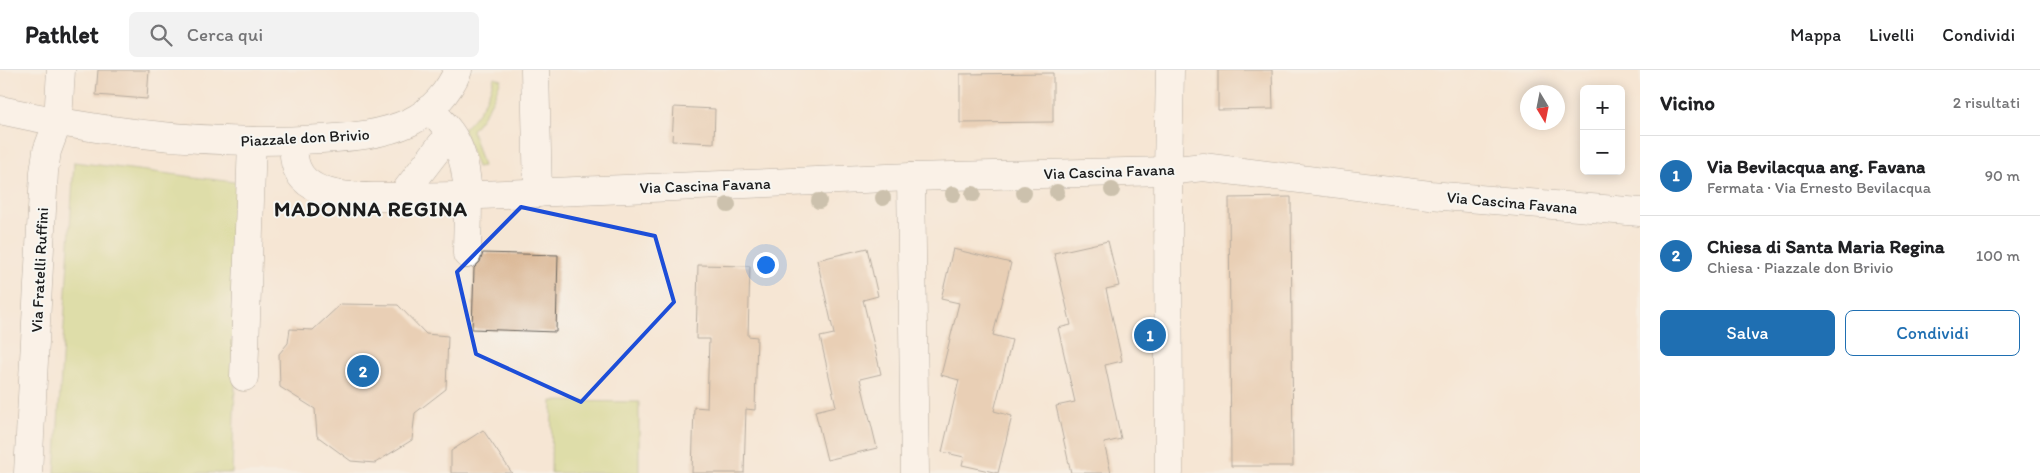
<!DOCTYPE html>
<html lang="it">
<meta charset="utf-8">
<style>
body{margin:0;font-family:Itim,sans-serif;background:#f2f2f2;color:#202124}
.controls{position:absolute;right:15px;top:15px;display:grid;overflow:hidden;border-radius:8px;box-shadow:0 2px 12px #0003}
.controls button{width:45px;height:45px;display:grid;place-items:center;padding:0;border:0;border-bottom:1px solid #e0e0e0;background:#fff;color:#202124;font:25px sans-serif}
.compass{position:absolute;left:1520px;top:15px;width:45px;height:45px;border-radius:50%;background:#fff;box-shadow:0 2px 12px #0003;rotate:170deg}
.you{position:absolute;left:765px;top:194px;width:18px;height:18px;margin:-12px;border:4px solid #fff;border-radius:50%;background:#1a73e8;box-shadow:0 0 0 8px #1a73e833}
.badge{display:grid;place-items:center;width:32px;height:32px;border-radius:50%;background:#1f6fb2;color:#fff;font-size:16px;font-weight:700}
.pin{position:absolute;translate:-50% -50%;border:2px solid #fff;box-shadow:0 1px 5px #0006}
.list{margin:0;padding:0;list-style:none}
h2{display:flex;justify-content:space-between;align-items:center;height:65px;margin:0;padding:0 20px;font-size:21px}
h2 small{font-size:16px;font-weight:400;color:#757577}
.list li{display:grid;grid-template-columns:32px 1fr auto;gap:15px;align-items:center;box-sizing:border-box;height:80px;padding:0 20px;border-top:1px solid #e0e0e0}
.list b{display:block;font-size:19px;white-space:nowrap}
.list p{margin:0;font-size:16px;white-space:nowrap;color:#757577}
.list em{font-size:16px;font-style:normal;color:#757577}
.actions{display:flex;gap:10px;padding:15px 20px}
.actions a{flex:1;padding:11px 0;border:1px solid #1f6fb2;border-radius:8px;text-align:center;font-size:18px;color:#1f6fb2}
.actions .main{background:#1f6fb2;color:#fff}
.icon{flex:none;width:28px;height:28px;fill:none;stroke:currentColor;stroke-width:2;stroke-linecap:round;stroke-linejoin:round}
.map{position:relative;flex:none;width:1640px;height:403px;overflow:hidden}
header{display:flex;align-items:center;gap:30px;box-sizing:border-box;height:70px;padding:0 25px;background:#fff;border-bottom:1px solid #e0e0e0}
header strong{font-size:24px}
nav{display:flex;gap:28px;margin-inline-start:auto;font-size:18px}
.search{width:350px;height:45px;background:#f2f2f2;display:flex;align-items:center;gap:12px;box-sizing:border-box;padding:0 18px;border-radius:8px;color:#757577;font-size:19px}
main{display:flex}
aside{flex:1;background:#fff}
.map>svg:first-child{display:block}
.green{fill:#c2d375;stroke:#6f7848}
.building{fill:#d9b490}
.lines{fill:none;stroke-linecap:round;stroke-linejoin:round}
.minor-casing{stroke:#68635c;stroke-width:29}
.minor{stroke:#fff;stroke-width:28}
.tree{fill:#99957e}
.marked{fill:none;stroke:#1d4ed8;stroke-width:4;stroke-linejoin:round}
.labels{text-anchor:middle;stroke-width:4;stroke-linejoin:round;paint-order:stroke}
.street-label{font-size:16px;fill:#1c1c1c;stroke:#f6f6f2}
.district-label{font-size:21px;font-weight:bold;letter-spacing:1px;fill:#1c1c1c;stroke:#f6f6f2}
</style>
<header>
<strong>Pathlet</strong>
<div class="search"><svg class="icon" aria-label="search" viewBox="0 0 24 24"><circle cx="10" cy="10" r="6"/><path d="M15 15l6 6"/></svg>Cerca qui</div>
<nav><a>Mappa</a><a>Livelli</a><a>Condividi</a></nav>
</header>
<main>
<div class="map">
<svg width="1640" height="403" viewBox="0 0 1640 403">
<rect width="100%" height="100%" fill="#f6f6f2"/>
<filter id="ink" filterUnits="userSpaceOnUse"><feTurbulence type="fractalNoise" baseFrequency=".02" numOctaves="2"/><feDisplacementMap in="SourceGraphic" scale="10" xChannelSelector="R" yChannelSelector="G"/><feConvolveMatrix kernelMatrix="1 2 1 2 8 2 1 2 1" color-interpolation-filters="sRGB"/></filter>
<filter id="wash" filterUnits="userSpaceOnUse"><feTurbulence type="fractalNoise" baseFrequency=".0096" numOctaves="4" result="noise"/><feDisplacementMap in="SourceGraphic" scale="20" xChannelSelector="R" yChannelSelector="G"/><feGaussianBlur stdDeviation="1.12" result="paint"/><feColorMatrix in="noise" values="0 0 0 0 0 0 0 0 0 0 0 0 0 0 0 0 0 1.4 0 .05"/><feComposite in="paint" operator="in"/></filter>
<g filter="url(#wash)">
<rect width="100%" height="100%" fill="#f5e6d4"/>
<g class="green">
<path d="M 494,7 L 501,9 C 495,28 485,45 472,60 L 483,96 L 477,97 L 463,59 C 478,46 489,27 494,7 Z"/>
<path d="M 74,92 L 242,113 L 232,403 L 55,403 Z"/>
<path d="M 552,331 L 639,332 L 639,403 L 551,403 Z"/>
</g>
<g id="blocks">
<g class="building">
<path d="M 98,0 L 149,0 L 147,29 L 96,25 Z"/>
<path d="M 1218,0 L 1272,0 L 1273,39 L 1218,40 Z"/>
<path d="M 1053,3 L 1053,52 L 960,53 L 960,4 Z"/>
<path d="M 674,37 L 715,39 L 714,73 L 672,71 Z"/>
<path d="M 1291,127 L 1293,396 L 1231,396 L 1229,128 Z"/>
<path d="M 1108,171 L 1119,216 L 1106,219 L 1122,291 L 1105,295 L 1121,369 L 1104,373 L 1111,403 L 1071,403 L 1056,336 L 1075,332 L 1058,258 L 1071,255 L 1054,183 Z"/>
<path d="M 867,178 L 878,226 L 863,230 L 881,304 L 860,309 L 877,378 L 827,390 L 815,341 L 836,336 L 820,267 L 834,264 L 817,190 Z"/>
<path d="M 953,179 L 1011,193 L 993,265 L 1012,270 L 994,341 L 1012,346 L 998,403 L 962,395 L 964,387 L 942,382 L 959,310 L 941,305 L 959,233 L 941,229 Z"/>
<path d="M 483,183 L 558,185 L 556,262 L 472,259 L 474,198 L 480,192 Z"/>
<path d="M 698,195 L 750,196 L 748,266 L 757,267 L 755,340 L 746,339 L 744,403 L 692,403 L 694,337 L 707,338 L 709,269 L 696,269 Z"/>
<path d="M 341,234 L 398,235 L 426,264 L 448,266 L 446,319 L 415,343 L 412,370 L 375,393 L 351,391 L 317,366 L 315,339 L 280,317 L 279,284 L 288,273 L 290,259 L 313,260 Z"/>
<path d="M 483,360 L 512,403 L 451,403 L 451,381 Z"/>
</g>
</g>
</g>
<g filter="url(#ink)">
<use href="#blocks" fill-opacity="0" stroke="#68635c" stroke-width="1"/>
<g class="lines">
<g class="minor-casing">
<g id="minor">
<path d="M 535,0 L 538,123"/>
<path d="M 429,39 C 437,46 444,54 450,62 C 474,95 467,145 467,184"/>
<path d="M 0,40 C 104,63 215,76 321,69 C 351,67 382,65 410,52 C 431,42 449,22 458,0"/>
<path d="M 294,86 C 298,132 363,127 397,127 C 416,127 435,126 455,126"/>
<path d="M 911,107 L 915,403"/>
<path d="M 481,125 L 911,107 L 1168,101 L 1203,97 L 1430,125 L 1640,142"/>
<path d="M 401,127 L 441,75"/>
<path d="M 244,307 L 252,71"/>
<path d="M 28,403 L 44,102 L 47,81 L 58,51 L 61,0"/>
<path d="M 1169,403 L 1168,101 L 1170,0"/>
</g>
</g>
<use href="#minor" class="minor"/>
</g>
<g class="tree">
<circle cx="1112" cy="120" r="8"/>
<circle cx="1057" cy="122" r="8"/>
<circle cx="1024" cy="123" r="8"/>
<circle cx="953" cy="124" r="8"/>
<circle cx="973" cy="124" r="8"/>
<circle cx="883" cy="128" r="8"/>
<circle cx="819" cy="131" r="8"/>
<circle cx="728" cy="135" r="8"/>
</g>
</g>
<path d="M0 0H1640V403H0ZM 521,137 L 655,166 L 674,232 L 581,332 L 476,284 L 457,202 Z" fill="#f5e6d4" fill-opacity=".55" fill-rule="evenodd"/>
<path class="marked" d="M 521,137 L 655,166 L 674,232 L 581,332 L 476,284 L 457,202 Z"/>
<g class="labels">
<g class="street-label">
<text transform="translate(305 67) rotate(-3)" y="6">Piazzale don Brivio</text>
<text transform="translate(1109 101) rotate(-2)" y="6">Via Cascina Favana</text>
<text transform="translate(705 115) rotate(-2)" y="6">Via Cascina Favana</text>
<text transform="translate(1512 132) rotate(5)" y="6">Via Cascina Favana</text>
<text transform="translate(39 200) rotate(-87)" y="6">Via Fratelli Ruffini</text>
</g>
<g class="district-label">
<text x="371" y="146">MADONNA REGINA</text>
</g>
</g>
</svg>
<div class="controls">
<button>+</button>
<button>−</button>
</div>
<svg class="compass" viewBox="-18 -18 36 36"><path d="M0-13l5 13h-10z" fill="#e53935"/><path d="M0 13l5-13h-10z" fill="#757577"/></svg>
<div class="you"></div>
<div class="pin badge" style="left:1150px;top:265px">1</div>
<div class="pin badge" style="left:363px;top:301px">2</div>
</div>
<aside>
<h2>Vicino<small>2 risultati</small></h2>
<ul class="list">
<li><span class="badge">1</span><div><b>Via Bevilacqua ang. Favana</b><p>Fermata · Via Ernesto Bevilacqua</p></div><em>90 m</em></li>
<li><span class="badge">2</span><div><b>Chiesa di Santa Maria Regina</b><p>Chiesa · Piazzale don Brivio</p></div><em>100 m</em></li>
</ul>
<div class="actions"><a class="main">Salva</a><a>Condividi</a></div>
</aside>
</main>
